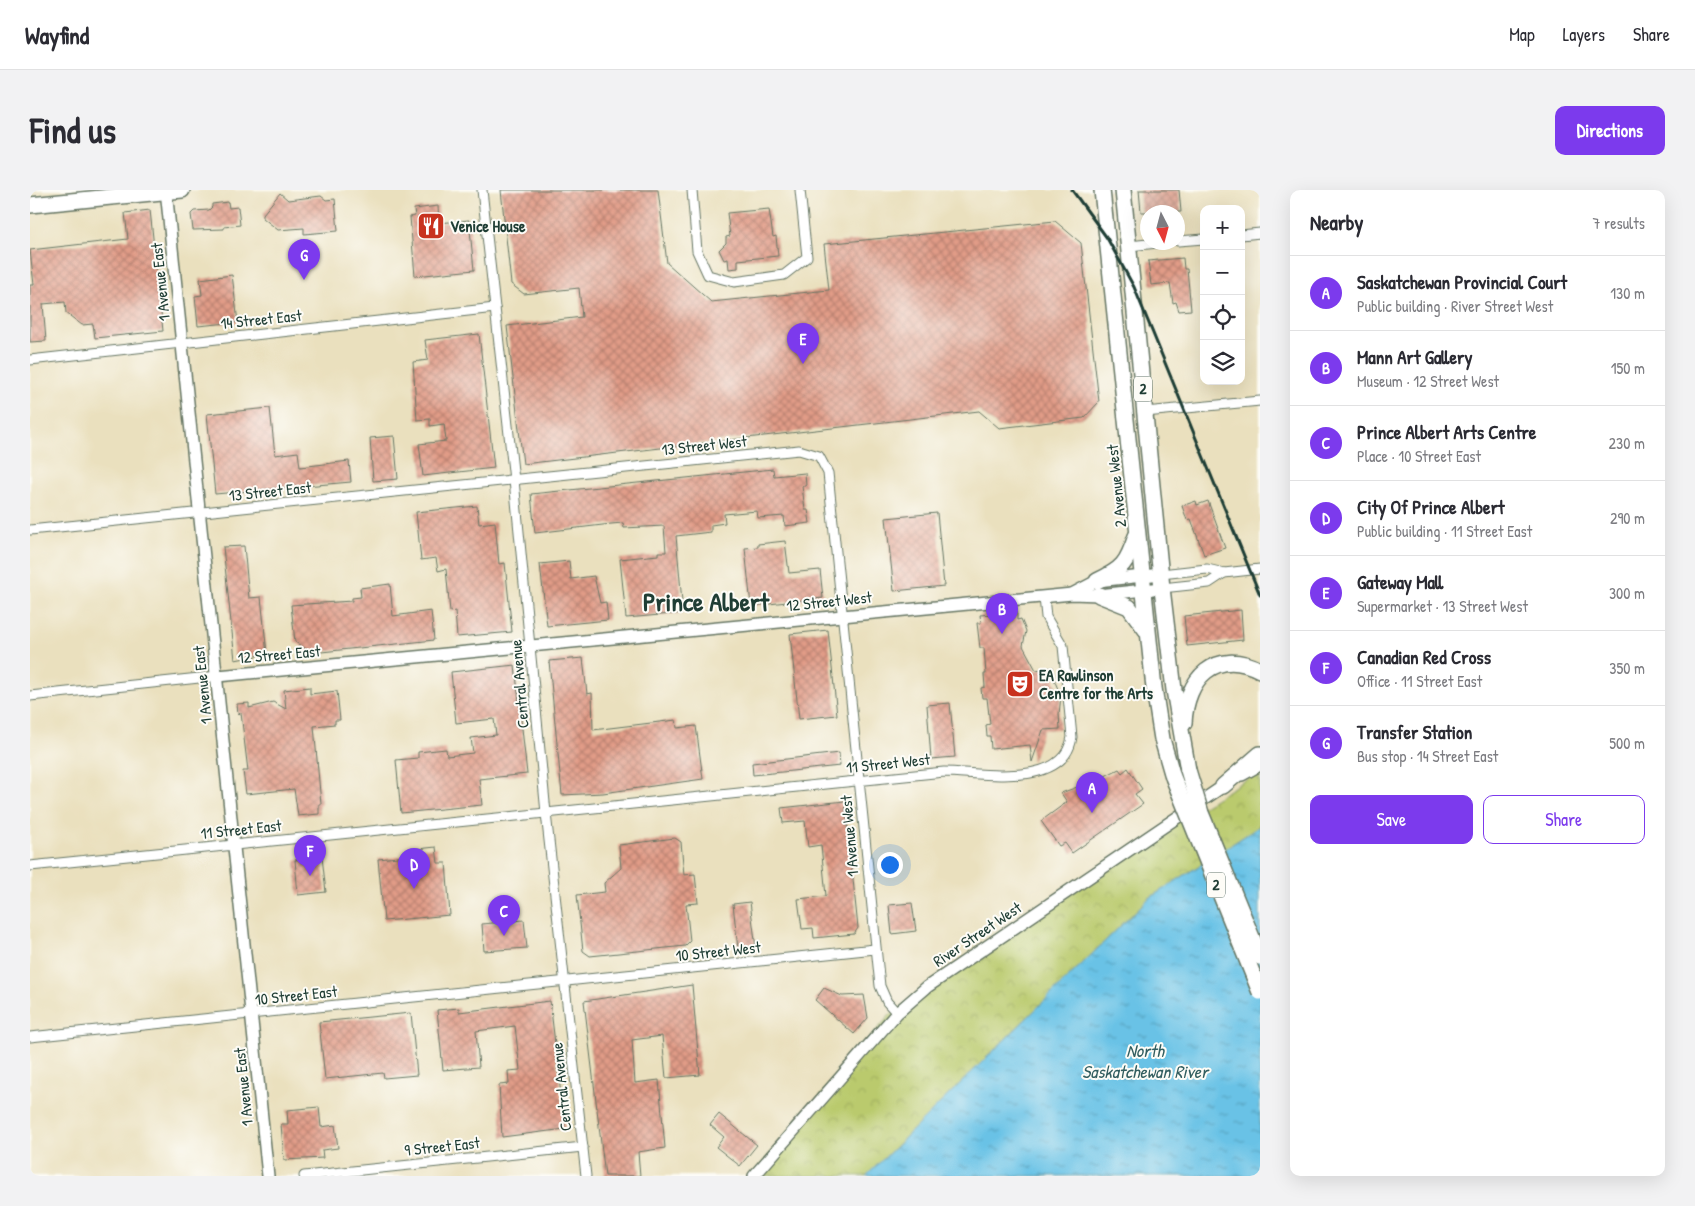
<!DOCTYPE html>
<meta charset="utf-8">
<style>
body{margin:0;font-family:"Patrick Hand",sans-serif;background:#f2f2f3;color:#2b2b33}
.controls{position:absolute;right:15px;top:15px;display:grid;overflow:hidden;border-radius:10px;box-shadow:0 5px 20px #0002}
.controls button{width:45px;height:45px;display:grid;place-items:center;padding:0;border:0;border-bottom:1px solid #e1e1e2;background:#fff;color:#2b2b33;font:25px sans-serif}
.compass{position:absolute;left:1110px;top:15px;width:45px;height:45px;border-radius:50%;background:#fff;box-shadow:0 5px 20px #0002;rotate:174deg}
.you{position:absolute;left:859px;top:674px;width:18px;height:18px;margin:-12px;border:4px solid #fff;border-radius:50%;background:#1a73e8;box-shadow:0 0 0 8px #1a73e833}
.badge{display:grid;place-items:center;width:32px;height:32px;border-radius:50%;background:#7c3aed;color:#fff;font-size:16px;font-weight:700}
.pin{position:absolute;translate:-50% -41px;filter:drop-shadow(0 1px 2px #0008)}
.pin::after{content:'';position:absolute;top:26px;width:18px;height:15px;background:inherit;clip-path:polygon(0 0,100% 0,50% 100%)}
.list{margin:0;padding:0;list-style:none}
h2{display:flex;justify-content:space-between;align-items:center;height:65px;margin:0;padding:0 20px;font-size:21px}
h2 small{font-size:16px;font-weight:400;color:#7c7c81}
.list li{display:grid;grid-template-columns:32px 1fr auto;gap:15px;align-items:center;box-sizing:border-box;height:75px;padding:0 20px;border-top:1px solid #e1e1e2}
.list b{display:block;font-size:19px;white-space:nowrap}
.list p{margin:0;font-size:16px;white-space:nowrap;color:#7c7c81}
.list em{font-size:16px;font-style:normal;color:#7c7c81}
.actions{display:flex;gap:10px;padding:15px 20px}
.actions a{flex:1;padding:11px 0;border:1px solid #7c3aed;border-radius:10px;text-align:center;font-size:18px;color:#7c3aed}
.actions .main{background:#7c3aed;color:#fff}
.icon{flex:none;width:28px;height:28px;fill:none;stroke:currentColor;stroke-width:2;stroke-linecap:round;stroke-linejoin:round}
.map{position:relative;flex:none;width:1230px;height:986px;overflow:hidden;border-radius:10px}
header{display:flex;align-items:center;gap:30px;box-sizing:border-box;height:70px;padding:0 25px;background:#fff;border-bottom:1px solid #e1e1e2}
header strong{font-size:24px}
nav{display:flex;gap:28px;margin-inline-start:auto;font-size:18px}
.intro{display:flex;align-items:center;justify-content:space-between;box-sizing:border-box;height:120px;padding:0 30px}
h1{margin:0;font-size:35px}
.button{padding:12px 22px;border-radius:10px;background:#7c3aed;color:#fff;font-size:18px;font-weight:700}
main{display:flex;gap:30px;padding:0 30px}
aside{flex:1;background:#fff;border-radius:10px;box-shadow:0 5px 20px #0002}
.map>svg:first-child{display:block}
.park{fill:url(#park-crowns);stroke:#6c8450}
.water{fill:url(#water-ripples);stroke:#44808d}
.building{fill:url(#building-cross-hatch)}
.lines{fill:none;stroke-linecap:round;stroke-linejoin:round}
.minor-casing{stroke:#667664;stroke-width:11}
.tertiary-casing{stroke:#667664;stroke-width:14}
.primary-casing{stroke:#667664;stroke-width:18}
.trunk-casing{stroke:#667664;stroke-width:18}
.minor{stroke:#fff;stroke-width:9}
.tertiary{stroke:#fff;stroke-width:11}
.primary{stroke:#fff;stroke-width:15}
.trunk{stroke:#fff;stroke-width:15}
.rail{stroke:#1f3d34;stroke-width:3}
.trunk-bridge-casing{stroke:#667664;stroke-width:18;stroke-linecap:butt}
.trunk-bridge{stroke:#fff;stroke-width:15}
.labels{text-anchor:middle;stroke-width:4;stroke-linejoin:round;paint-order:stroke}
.shield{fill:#fdfcf7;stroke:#62766e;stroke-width:1}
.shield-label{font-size:15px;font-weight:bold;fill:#1f3d34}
.poi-label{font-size:16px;font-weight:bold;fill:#1f3d34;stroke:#fdfcf7;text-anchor:start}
.street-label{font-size:16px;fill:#1f3d34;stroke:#fdfcf7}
.water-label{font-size:18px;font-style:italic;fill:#325e60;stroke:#fdfcf7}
.town-label{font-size:26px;font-weight:bold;fill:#1f3d34;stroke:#fdfcf7}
</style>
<header>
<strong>Wayfind</strong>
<nav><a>Map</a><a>Layers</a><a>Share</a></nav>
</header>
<div class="intro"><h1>Find us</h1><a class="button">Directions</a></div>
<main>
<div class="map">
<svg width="1230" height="986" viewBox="0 0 1230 986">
<defs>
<pattern id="park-crowns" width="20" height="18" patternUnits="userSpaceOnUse" patternTransform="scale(1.25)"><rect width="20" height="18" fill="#baca6d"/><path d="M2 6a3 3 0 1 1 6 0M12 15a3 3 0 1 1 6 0" fill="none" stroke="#9fae5f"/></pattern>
<pattern id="water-ripples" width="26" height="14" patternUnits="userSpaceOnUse" patternTransform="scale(1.25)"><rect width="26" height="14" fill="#69c2e6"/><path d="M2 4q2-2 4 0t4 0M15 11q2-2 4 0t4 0" fill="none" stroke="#569fbb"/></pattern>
<pattern id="building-cross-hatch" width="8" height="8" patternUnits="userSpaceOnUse" patternTransform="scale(1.25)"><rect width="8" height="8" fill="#e19b87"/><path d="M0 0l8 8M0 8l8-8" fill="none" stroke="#b6806f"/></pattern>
</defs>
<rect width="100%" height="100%" fill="#fdfcf7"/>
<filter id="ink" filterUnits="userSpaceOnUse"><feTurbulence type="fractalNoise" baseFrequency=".02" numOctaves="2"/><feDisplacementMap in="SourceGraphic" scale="10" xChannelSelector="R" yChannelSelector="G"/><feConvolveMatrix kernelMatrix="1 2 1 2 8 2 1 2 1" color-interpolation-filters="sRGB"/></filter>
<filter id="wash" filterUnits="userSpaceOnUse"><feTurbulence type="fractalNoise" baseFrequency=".0096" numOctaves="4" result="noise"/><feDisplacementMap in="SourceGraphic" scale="20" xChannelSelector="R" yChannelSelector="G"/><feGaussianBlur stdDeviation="1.12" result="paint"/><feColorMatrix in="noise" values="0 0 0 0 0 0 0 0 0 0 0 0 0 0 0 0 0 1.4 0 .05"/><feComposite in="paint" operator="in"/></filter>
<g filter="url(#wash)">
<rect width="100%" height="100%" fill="#eae0be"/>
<path class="park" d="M 1230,581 L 1230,636 L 1118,709 L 836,986 L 721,986 L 859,826 L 1155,627 Z"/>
<path class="water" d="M 1230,636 L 1230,986 L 836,986 L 1118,709 Z"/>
<g id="blocks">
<g class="building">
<path d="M 471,0 L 628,0 L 637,73 L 681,112 L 799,100 L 794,54 L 1025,31 L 1051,53 L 1069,212 L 1054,228 L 969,238 L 949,221 L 493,274 L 477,136 L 552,127 L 549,98 L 494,104 L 481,94 Z"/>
<path d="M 1109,0 L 1149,0 L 1151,22 L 1111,22 Z"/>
<path d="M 250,3 L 258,10 L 291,6 L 296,10 L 305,9 L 308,41 L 274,44 L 274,38 L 248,40 L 233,28 L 233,24 Z"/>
<path d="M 198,12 L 199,18 L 208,17 L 210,35 L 194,37 L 194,39 L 163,40 L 161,24 L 164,21 L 179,20 L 182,17 L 182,14 Z"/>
<path d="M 408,16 L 409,33 L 439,30 L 444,80 L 385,86 L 380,27 L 385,26 L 384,19 Z"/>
<path d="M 739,19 L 743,47 L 746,46 L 748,66 L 708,70 L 708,78 L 699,79 L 698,69 L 694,70 L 689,60 L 696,53 L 696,47 L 700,46 L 697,23 Z"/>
<path d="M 120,20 L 133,141 L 65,148 L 63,134 L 52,135 L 36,123 L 35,112 L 13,114 L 16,151 L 0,152 L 0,95 L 4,95 L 0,60 L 98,49 L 95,23 Z"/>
<path d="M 1153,68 L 1154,79 L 1157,79 L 1161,120 L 1149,121 L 1146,112 L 1143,113 L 1140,93 L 1121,95 L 1118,71 Z"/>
<path d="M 202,85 L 208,132 L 168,136 L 165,106 L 172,105 L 170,89 Z"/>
<path d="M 449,144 L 464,278 L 393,286 L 389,254 L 416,251 L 414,234 L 400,236 L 400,229 L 387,230 L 383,172 L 398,170 L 395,150 Z"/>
<path d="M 240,218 L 245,265 L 268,262 L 270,277 L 319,271 L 321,292 L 185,304 L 177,224 Z"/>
<path d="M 364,246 L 368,289 L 343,291 L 340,248 Z"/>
<path d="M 743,279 L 744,286 L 775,283 L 776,296 L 772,296 L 775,320 L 778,320 L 780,333 L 755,336 L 754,326 L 728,328 L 727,321 L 694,324 L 695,333 L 681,335 L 681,342 L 646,346 L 653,423 L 596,428 L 590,369 L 628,365 L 628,362 L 636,362 L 634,336 L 594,338 L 593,333 L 581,334 L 505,343 L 501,304 Z"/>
<path d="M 1166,311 L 1167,315 L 1178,311 L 1195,358 L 1174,365 L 1161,329 L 1157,330 L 1152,316 Z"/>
<path d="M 447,316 L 449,334 L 465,332 L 469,374 L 475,373 L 482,442 L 427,447 L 425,421 L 420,422 L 416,379 L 408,381 L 406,368 L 391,370 L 386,322 Z"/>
<path d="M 907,323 L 914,396 L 864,401 L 856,328 Z"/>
<path d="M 755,351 L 759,383 L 790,380 L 793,408 L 721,416 L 715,358 L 728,357 L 728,354 Z"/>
<path d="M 214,356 L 219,408 L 231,407 L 237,464 L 205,470 L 193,357 Z"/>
<path d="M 539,371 L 541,389 L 564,386 L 570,413 L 576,412 L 578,430 L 517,436 L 510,374 Z"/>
<path d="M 360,394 L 363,426 L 401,421 L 404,450 L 282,463 L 265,452 L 261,415 L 322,411 L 322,408 L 331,407 L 330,398 Z"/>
<path d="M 1211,420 L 1213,450 L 1157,456 L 1154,426 Z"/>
<path d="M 987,422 L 987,430 L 991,429 L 996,441 L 993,456 L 1006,480 L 1023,477 L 1025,492 L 1031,506 L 1029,524 L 1030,539 L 1013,540 L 1002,572 L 1000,555 L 961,559 L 960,546 L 957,546 L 956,535 L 960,534 L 957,508 L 952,508 L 951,498 L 955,497 L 954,484 L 956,484 L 954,458 L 950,458 L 947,433 L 951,433 L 950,425 Z"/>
<path d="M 798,440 L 807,525 L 769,529 L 760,444 Z"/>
<path d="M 553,468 L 557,504 L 562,503 L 563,540 L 646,530 L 647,538 L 666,536 L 673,589 L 573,603 L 532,605 L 519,471 Z"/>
<path d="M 485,475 L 497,584 L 449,589 L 452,615 L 371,623 L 366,570 L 388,568 L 388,562 L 416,559 L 417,566 L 443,563 L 441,548 L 466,545 L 464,529 L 426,533 L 421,482 Z"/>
<path d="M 280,497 L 280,504 L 307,501 L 310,530 L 305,530 L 305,534 L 284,536 L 291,614 L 289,614 L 289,624 L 268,626 L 264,599 L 216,604 L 213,581 L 218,581 L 211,523 L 208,524 L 207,514 L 219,513 L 219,518 L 243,512 L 256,519 L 254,500 Z"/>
<path d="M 920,513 L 925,567 L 901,569 L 897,515 Z"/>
<path d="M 809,563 L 810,576 L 723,585 L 722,573 Z"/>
<path d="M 1098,578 L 1112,599 L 1105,604 L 1113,614 L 1042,663 L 1035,653 L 1029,656 L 1011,631 L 1037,612 L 1031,603 L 1069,589 L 1089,579 L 1092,583 Z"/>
<path d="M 815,611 L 828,738 L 824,744 L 784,748 L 783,738 L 772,739 L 768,709 L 796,706 L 791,655 L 778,657 L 775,631 L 753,633 L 751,618 Z"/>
<path d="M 645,648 L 651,652 L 654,685 L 665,684 L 668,713 L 656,714 L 660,751 L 655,756 L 560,766 L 553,761 L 547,705 L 575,702 L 574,693 L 591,678 L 589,655 Z"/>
<path d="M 406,657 L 408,673 L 416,673 L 420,725 L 354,731 L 348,669 L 378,666 L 378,660 Z"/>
<path d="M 292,667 L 296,702 L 268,705 L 265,670 Z"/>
<path d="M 720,712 L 726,758 L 708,759 L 703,714 Z"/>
<path d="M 882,713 L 886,741 L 862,744 L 859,715 Z"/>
<path d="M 494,730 L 497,758 L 454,761 L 452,734 Z"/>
<path d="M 662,795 L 670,885 L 636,888 L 632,846 L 602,850 L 605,893 L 629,890 L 635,958 L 608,962 L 610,986 L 575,986 L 554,811 Z"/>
<path d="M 794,798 L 812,806 L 834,805 L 838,828 L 824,844 L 785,810 Z"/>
<path d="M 520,811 L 535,939 L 472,947 L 469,895 L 479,894 L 478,881 L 490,880 L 485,836 L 446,841 L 449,877 L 413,880 L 407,820 L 429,818 L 429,822 Z"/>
<path d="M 381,823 L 387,885 L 354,888 L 353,883 L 295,889 L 289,832 Z"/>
<path d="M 289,917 L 291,937 L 305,935 L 308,958 L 292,960 L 293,968 L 254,970 L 251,934 L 258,934 L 257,920 Z"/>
<path d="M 689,924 L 727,955 L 710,976 L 686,957 L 694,947 L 680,935 Z"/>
</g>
</g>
</g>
<g filter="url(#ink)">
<use href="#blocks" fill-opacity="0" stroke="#667664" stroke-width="1"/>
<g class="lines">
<g class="minor-casing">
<g id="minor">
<path d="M 452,0 L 484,290 L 516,623 L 556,986"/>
<path d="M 662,0 L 667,61 L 678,85 L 704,92 L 754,85 L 777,67 L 770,0"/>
<path d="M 1211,45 L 1230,43"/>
<path d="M 1148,51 L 1174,49"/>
<path d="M 1099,56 L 1137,52"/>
<path d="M 0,170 L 465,118"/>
<path d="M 1115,222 L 1230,211"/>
<path d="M 0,340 L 769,260 L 789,266 L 798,283 L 850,796 L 857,812 L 867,823"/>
<path d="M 1131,384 L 1177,379 L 1194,383 L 1230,379"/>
<path d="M 1132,398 L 1179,393 L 1194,383"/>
<path d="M 0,506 L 188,486"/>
<path d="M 0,676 L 914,582 C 950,582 1034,600 1042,547 L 1033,456 L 1016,427 L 1014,407"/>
<path d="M 0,847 L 845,759"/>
<path d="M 274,986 L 553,957"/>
</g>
</g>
<g class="tertiary-casing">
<g id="tertiary">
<path d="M 136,0 L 238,986"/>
<path d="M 1044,403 L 1067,391 L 1131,384"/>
<path d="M 188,486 L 1042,404 L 1069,405 L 1132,398"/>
<path d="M 1212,585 L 1230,575"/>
<path d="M 724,986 L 867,823 L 897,797 L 1198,593"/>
</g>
</g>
<g class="primary-casing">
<path id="primary" d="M 0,15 L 152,0"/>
</g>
<g class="trunk-casing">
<g id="trunk">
<path d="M 1072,0 L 1124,498 L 1132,549 L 1143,587"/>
<path d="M 1093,0 L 1132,398 L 1144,500 L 1158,580"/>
<path d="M 1067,391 C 1093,379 1097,373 1106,346"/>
<path d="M 1069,405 L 1099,417 L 1116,440"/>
<path d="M 1154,533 C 1156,489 1185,457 1230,480"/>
<path d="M 1193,596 L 1230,564"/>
</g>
</g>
<use href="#minor" class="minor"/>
<use href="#tertiary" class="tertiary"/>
<use href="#primary" class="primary"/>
<use href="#trunk" class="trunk"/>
<path class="rail" d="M 1042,0 L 1077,48 L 1104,97 L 1230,405"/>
<g class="trunk-bridge-casing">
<g id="trunk-bridge">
<path d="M 1158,580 L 1171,623 L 1230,767"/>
<path d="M 1143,587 L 1230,802"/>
</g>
</g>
<use href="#trunk-bridge" class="trunk-bridge"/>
</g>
</g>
<defs>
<g id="restaurant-square" transform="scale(1.4375)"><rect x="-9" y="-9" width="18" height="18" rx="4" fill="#c8321e" stroke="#fdfcf7"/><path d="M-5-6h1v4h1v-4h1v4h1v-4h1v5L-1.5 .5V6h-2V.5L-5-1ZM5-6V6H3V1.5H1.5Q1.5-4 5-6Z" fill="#fff"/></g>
<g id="theatre-square" transform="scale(1.4375)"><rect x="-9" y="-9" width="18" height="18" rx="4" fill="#c8321e" stroke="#fdfcf7"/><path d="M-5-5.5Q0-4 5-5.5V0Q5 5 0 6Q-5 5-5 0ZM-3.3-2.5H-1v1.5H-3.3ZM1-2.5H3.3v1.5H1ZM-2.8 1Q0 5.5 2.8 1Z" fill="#fff"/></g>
</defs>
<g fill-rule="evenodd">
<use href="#restaurant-square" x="401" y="36"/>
<use href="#theatre-square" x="990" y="494"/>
</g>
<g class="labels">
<g class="shield">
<rect x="1104" y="186.5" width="18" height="25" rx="4"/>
<rect x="1177" y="682.5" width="18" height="25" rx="4"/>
</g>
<g class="shield-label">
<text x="1113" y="204">2</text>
<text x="1186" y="700">2</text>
</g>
<g class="poi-label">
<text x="420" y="42">Venice House</text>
<text x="1009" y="491">EA Rawlinson<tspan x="1009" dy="18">Centre for the Arts</tspan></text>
</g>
<g class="street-label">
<text transform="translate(130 92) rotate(-96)" y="6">1 Avenue East</text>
<text transform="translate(231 129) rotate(-6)" y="6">14 Street East</text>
<text transform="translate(674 255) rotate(-6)" y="6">13 Street West</text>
<text transform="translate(1086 296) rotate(-96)" y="6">2 Avenue West</text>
<text transform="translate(240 301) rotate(-6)" y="6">13 Street East</text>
<text transform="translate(799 411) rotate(-6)" y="6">12 Street West</text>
<text transform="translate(249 464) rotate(-5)" y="6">12 Street East</text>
<text transform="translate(489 494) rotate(-95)" y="6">Central Avenue</text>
<text transform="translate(172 495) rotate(-96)" y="6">1 Avenue East</text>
<text transform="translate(858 573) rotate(-6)" y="6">11 Street West</text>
<text transform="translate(211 639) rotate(-6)" y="6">11 Street East</text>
<text transform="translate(819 646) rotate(-95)" y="6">1 Avenue West</text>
<text transform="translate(947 744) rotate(-34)" y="6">River Street West</text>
<text transform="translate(688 761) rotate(-6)" y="6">10 Street West</text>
<text transform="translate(266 805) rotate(-6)" y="6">10 Street East</text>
<text transform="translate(213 897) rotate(-96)" y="6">1 Avenue East</text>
<text transform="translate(531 897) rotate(-96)" y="6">Central Avenue</text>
<text transform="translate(412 956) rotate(-6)" y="6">9 Street East</text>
</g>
<g class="water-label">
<text x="1115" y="867">North<tspan x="1115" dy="21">Saskatchewan River</tspan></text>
</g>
<g class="town-label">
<text x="676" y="421">Prince Albert</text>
</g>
</g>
</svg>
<div class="controls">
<button>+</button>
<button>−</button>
<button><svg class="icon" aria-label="locate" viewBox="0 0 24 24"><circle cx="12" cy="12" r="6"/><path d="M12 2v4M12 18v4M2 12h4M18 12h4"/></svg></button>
<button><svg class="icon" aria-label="layers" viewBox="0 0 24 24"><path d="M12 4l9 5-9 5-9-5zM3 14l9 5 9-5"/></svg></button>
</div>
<svg class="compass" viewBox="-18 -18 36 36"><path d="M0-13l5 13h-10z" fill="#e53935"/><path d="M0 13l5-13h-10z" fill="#7c7c81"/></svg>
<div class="you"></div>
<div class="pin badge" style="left:1062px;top:623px">A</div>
<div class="pin badge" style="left:972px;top:444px">B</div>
<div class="pin badge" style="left:474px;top:746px">C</div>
<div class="pin badge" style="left:384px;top:699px">D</div>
<div class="pin badge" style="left:773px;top:174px">E</div>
<div class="pin badge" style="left:280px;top:686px">F</div>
<div class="pin badge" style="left:274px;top:90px">G</div>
</div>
<aside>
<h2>Nearby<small>7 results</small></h2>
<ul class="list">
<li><span class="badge">A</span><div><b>Saskatchewan Provincial Court</b><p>Public building · River Street West</p></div><em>130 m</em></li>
<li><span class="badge">B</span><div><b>Mann Art Gallery</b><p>Museum · 12 Street West</p></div><em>150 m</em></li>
<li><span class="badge">C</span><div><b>Prince Albert Arts Centre</b><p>Place · 10 Street East</p></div><em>230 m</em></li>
<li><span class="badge">D</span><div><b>City Of Prince Albert</b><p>Public building · 11 Street East</p></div><em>290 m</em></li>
<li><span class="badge">E</span><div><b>Gateway Mall</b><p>Supermarket · 13 Street West</p></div><em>300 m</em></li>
<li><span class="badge">F</span><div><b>Canadian Red Cross</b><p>Office · 11 Street East</p></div><em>350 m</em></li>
<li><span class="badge">G</span><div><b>Transfer Station</b><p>Bus stop · 14 Street East</p></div><em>500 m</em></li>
</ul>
<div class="actions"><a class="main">Save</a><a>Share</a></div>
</aside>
</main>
